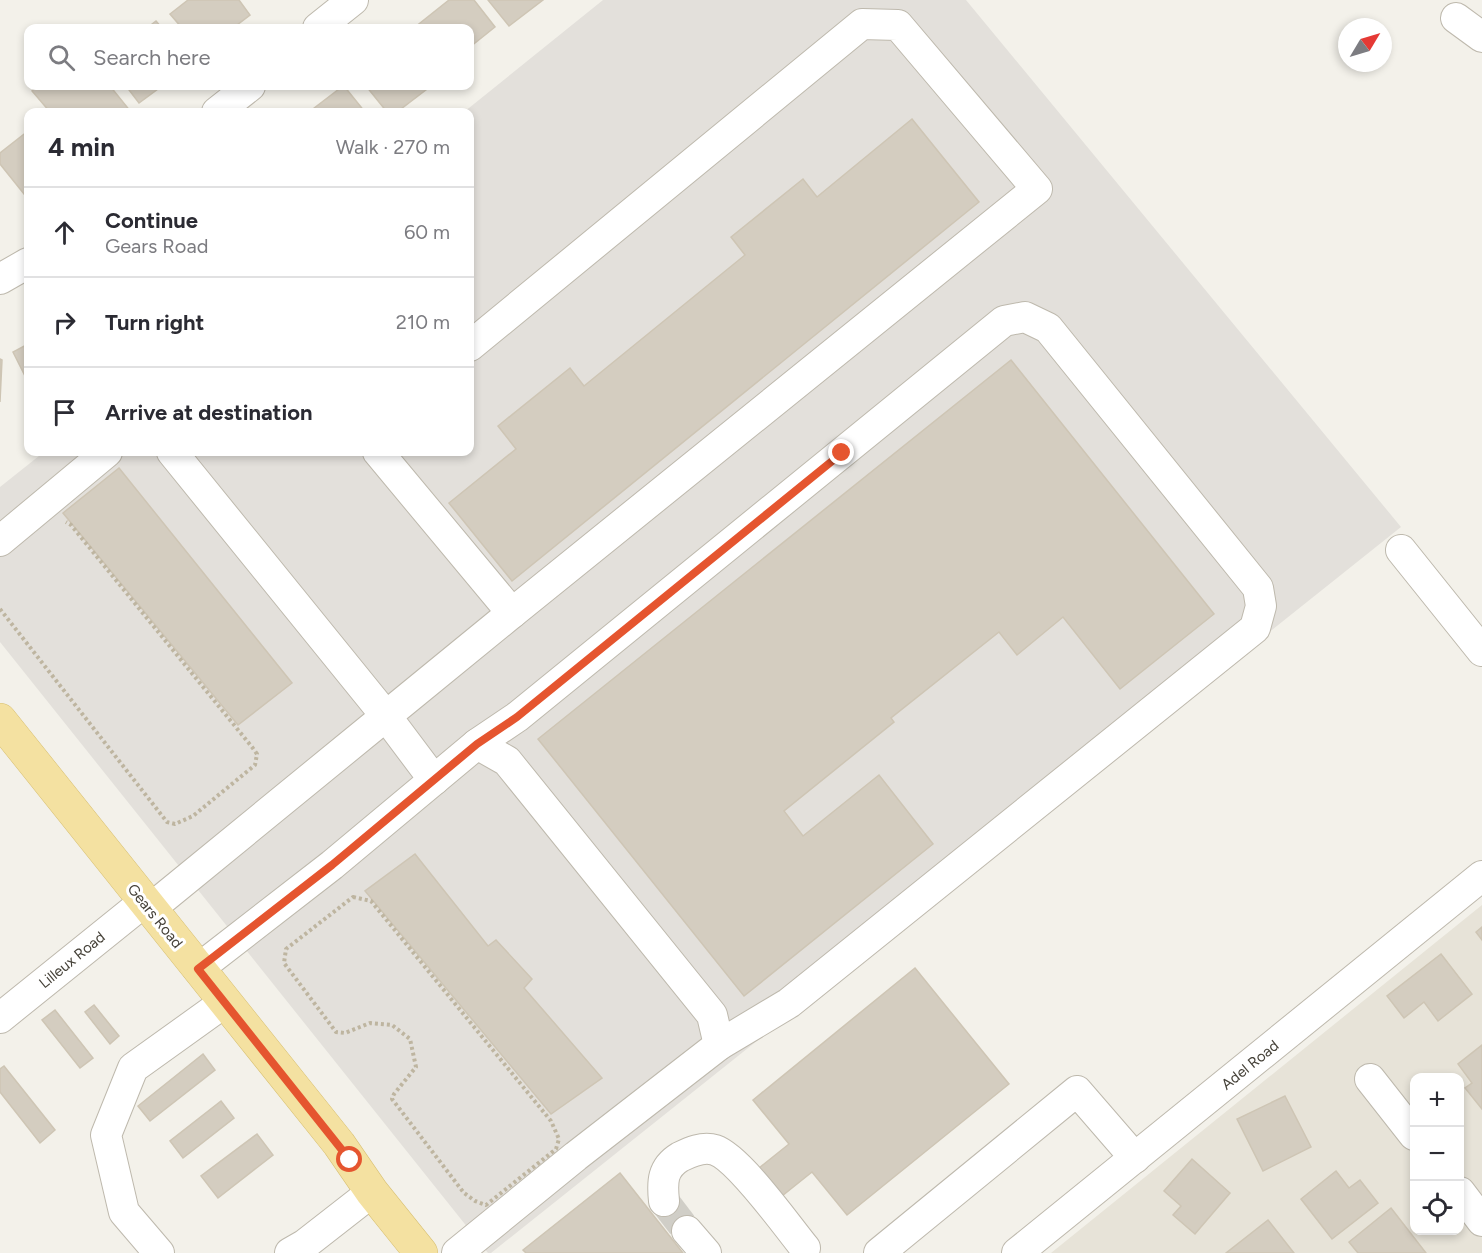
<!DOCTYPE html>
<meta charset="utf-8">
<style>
body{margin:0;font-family:Figtree,sans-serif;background:#f2f2f3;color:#2b2b33}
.controls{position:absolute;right:18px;bottom:18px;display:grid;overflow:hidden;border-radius:12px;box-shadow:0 3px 9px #0003}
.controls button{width:54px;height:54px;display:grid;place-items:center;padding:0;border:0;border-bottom:2px solid #e1e1e2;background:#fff;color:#2b2b33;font:30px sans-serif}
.compass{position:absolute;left:1338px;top:18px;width:54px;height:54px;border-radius:50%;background:#fff;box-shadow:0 3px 9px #0003;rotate:52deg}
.stop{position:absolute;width:18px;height:18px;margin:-14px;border:4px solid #e5552f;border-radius:50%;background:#fff}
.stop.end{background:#e5552f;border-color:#fff;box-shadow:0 2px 6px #0008}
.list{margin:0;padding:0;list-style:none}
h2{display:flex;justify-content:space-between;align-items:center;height:78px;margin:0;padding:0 24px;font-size:26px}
h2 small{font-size:20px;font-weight:400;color:#7c7c81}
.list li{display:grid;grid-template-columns:39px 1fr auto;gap:18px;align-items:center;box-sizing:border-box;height:90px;padding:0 24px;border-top:2px solid #e1e1e2}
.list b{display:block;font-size:22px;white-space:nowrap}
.list p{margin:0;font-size:20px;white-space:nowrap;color:#7c7c81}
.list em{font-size:20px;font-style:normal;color:#7c7c81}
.icon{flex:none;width:33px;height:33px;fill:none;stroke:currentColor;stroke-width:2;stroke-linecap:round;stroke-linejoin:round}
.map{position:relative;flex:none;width:1482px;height:1253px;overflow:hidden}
.search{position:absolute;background:#fff;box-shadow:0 3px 9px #0003;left:24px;top:24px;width:450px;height:66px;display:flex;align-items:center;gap:15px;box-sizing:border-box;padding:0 21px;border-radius:12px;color:#7c7c81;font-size:22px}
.panel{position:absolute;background:#fff;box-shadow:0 3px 9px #0003;left:24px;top:108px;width:450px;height:348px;border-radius:12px}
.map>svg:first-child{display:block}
.residential{fill:#e7e3d8;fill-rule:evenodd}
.industrial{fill:#e3e0db}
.building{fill:#d4cdc0;stroke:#cec5b4;stroke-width:1.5}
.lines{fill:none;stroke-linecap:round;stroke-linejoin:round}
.minor-tunnel{stroke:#d0cec7;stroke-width:30;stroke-dasharray:30 15;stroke-linecap:butt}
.minor-casing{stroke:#beb9ad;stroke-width:32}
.major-casing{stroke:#d8c073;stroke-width:34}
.path{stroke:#beb5a0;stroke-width:4;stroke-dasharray:3 3;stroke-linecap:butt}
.minor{stroke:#fff;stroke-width:30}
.major{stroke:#f4e1a1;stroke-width:33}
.route{stroke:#e5552f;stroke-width:8}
.labels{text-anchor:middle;stroke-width:6;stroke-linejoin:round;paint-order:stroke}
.street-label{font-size:15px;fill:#464239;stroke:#fff}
</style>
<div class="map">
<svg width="1482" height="1253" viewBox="0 0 1482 1253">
<rect width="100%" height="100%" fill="#f3f1ea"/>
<path class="residential" d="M 1482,905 L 1482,1253 L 1051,1253 ZM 1414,1078 L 1460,1078 L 1460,1230 L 1414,1230 Z"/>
<path class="industrial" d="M 603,0 L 966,0 L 1401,527 L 491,1253 L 488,1253 L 0,642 L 0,487 L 44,452 L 470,452 L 470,112 L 464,112 Z"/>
<g class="building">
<path d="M 188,0 L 239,0 L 250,15 L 233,28 L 182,28 L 170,14 Z"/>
<path d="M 449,0 L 474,0 L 495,27 L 470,47 L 470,28 L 417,28 L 415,27 Z"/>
<path d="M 488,0 L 543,0 L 509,26 Z"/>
<path d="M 156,21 L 162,28 L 147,28 Z"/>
<path d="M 39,86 L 110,86 L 131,112 L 92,112 L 89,109 L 85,112 L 50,112 L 32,91 Z"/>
<path d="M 126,86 L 162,86 L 139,103 Z"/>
<path d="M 344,86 L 365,112 L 309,112 L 343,86 Z"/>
<path d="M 366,86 L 431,86 L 397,112 L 387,112 Z"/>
<path d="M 912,119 L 979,202 L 512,581 L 449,503 L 516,449 L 498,426 L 570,368 L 584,386 L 745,255 L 731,237 L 803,179 L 817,197 Z"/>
<path d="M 28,131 L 28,191 L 24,194 L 0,164 L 0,153 Z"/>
<path d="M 28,344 L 28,382 L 13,352 Z"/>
<path d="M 0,359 L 2,360 L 0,402 Z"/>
<path d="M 1011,360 L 1214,614 L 1120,689 L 1063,617 L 1017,655 L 999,632 L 891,718 L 894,722 L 784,811 L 803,836 L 879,775 L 933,844 L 744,996 L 538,739 Z"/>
<path d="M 119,468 L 292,683 L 238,725 L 63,513 Z"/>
<path d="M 415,854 L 488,946 L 496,940 L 532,979 L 524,988 L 602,1078 L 551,1114 L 365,891 Z"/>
<path d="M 1482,927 L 1482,940 L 1476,932 Z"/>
<path d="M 1441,954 L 1472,994 L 1438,1021 L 1424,1002 L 1404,1018 L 1387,996 Z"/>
<path d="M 915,968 L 1009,1084 L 847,1215 L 812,1172 L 782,1196 L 759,1168 L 789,1144 L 753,1100 Z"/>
<path d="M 94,1005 L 119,1036 L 110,1044 L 85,1012 Z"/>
<path d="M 55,1010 L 93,1058 L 80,1068 L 42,1020 Z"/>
<path d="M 1482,1045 L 1482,1109 L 1465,1088 L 1472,1083 L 1458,1064 Z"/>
<path d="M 203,1054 L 215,1070 L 150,1121 L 138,1106 Z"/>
<path d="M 4,1066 L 55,1130 L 40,1143 L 0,1092 L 0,1069 Z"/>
<path d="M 1285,1096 L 1311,1147 L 1263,1171 L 1237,1119 Z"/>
<path d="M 221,1101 L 234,1118 L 183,1158 L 170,1141 Z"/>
<path d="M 257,1134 L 273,1155 L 218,1198 L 201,1176 Z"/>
<path d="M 1192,1159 L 1230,1193 L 1195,1234 L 1173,1215 L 1181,1206 L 1164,1191 Z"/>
<path d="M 1336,1171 L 1349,1188 L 1360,1180 L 1378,1203 L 1332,1239 L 1301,1199 Z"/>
<path d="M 620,1173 L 683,1253 L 526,1253 L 523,1250 Z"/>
<path d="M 1391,1208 L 1426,1253 L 1358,1253 L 1349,1242 Z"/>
<path d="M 1268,1220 L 1294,1253 L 1226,1253 Z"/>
</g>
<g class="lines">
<path class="minor-tunnel" d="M 664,1201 L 687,1231"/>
<g class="minor-casing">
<g id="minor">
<path d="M 1456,18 L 1482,37"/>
<path d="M 318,28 L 353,0"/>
<path d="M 217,112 L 250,86"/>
<path d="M 0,279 L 28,263"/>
<path d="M 470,346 L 862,24 L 898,25 L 1037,189 L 512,613"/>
<path d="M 378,452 L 512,613 L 386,716 L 434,780"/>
<path d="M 0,541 L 107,452"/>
<path d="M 1401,550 L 1482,651"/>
<path d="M 477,744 L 517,717 L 1004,321 L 1025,317 L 1048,328 L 1258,588 L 1261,606 L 1255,628 L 789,1003 L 719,1045"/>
<path d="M 150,909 L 386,716 L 172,452"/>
<path d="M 198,969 L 332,865 L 477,744 L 507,761 L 712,1015 L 719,1045 L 576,1156 L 457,1253"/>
<path d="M 0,1018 L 144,902"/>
<path d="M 1370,1079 L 1414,1135"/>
<path d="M 1460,1192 L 1482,1221"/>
<path d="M 664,1201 C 662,1182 662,1168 680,1157 C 690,1152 703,1146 715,1150 C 739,1158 787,1226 805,1248"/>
<path d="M 687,1231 L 706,1253"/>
<path d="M 159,1253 L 124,1212 L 106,1135 L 133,1068 L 225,1002"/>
<path d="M 290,1253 L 304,1245 L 372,1192"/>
<path d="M 879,1253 L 1077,1091 L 1135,1158"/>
<path d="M 1017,1253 L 1482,876"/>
</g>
</g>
<g class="major-casing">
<path id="major" d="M 0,720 L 339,1144 L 372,1192 L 421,1253"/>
</g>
<g class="path">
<path d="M 0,609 L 167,822 L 175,824 L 193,816 L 255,765 L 257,754 L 252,747 L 71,525 L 66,522"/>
<path d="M 353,897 L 371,901 L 551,1121 L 559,1139 L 556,1149 L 486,1205 L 475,1201 L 464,1193 L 392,1099 L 394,1094 L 416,1067 L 410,1039 L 392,1025 L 370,1023 L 345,1033 L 336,1032 L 284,963 L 286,949 Z"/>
</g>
<use href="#minor" class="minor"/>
<use href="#major" class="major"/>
</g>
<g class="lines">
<path class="route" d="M 350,1160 L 198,969 L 332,865 L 477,744 L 517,717 L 842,453"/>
</g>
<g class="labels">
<g class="street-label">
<text transform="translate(155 916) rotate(51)" y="5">Gears Road</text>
<text transform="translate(72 960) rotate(-39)" y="5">Lilleux Road</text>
<text transform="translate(1250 1065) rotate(-39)" y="5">Adel Road</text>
</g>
</g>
</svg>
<div class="controls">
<button>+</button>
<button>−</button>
<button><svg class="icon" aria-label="locate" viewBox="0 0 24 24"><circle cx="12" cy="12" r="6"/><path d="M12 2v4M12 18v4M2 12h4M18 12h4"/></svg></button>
</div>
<svg class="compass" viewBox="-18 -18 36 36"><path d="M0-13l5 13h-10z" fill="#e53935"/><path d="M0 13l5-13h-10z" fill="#7c7c81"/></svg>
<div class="stop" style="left:350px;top:1160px"></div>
<div class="stop end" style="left:842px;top:453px"></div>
<div class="search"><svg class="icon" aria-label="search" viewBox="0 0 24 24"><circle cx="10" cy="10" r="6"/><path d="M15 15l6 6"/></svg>Search here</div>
<section class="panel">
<h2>4 min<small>Walk · 270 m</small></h2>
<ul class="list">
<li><svg class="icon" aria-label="ahead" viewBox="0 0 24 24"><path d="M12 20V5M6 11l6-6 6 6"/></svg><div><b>Continue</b><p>Gears Road</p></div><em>60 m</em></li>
<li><svg class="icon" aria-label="right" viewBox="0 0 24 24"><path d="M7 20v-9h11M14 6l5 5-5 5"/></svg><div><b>Turn right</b></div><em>210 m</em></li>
<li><svg class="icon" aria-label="arrive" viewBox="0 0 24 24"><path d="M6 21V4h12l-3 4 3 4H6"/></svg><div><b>Arrive at destination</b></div></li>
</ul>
</section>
</div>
